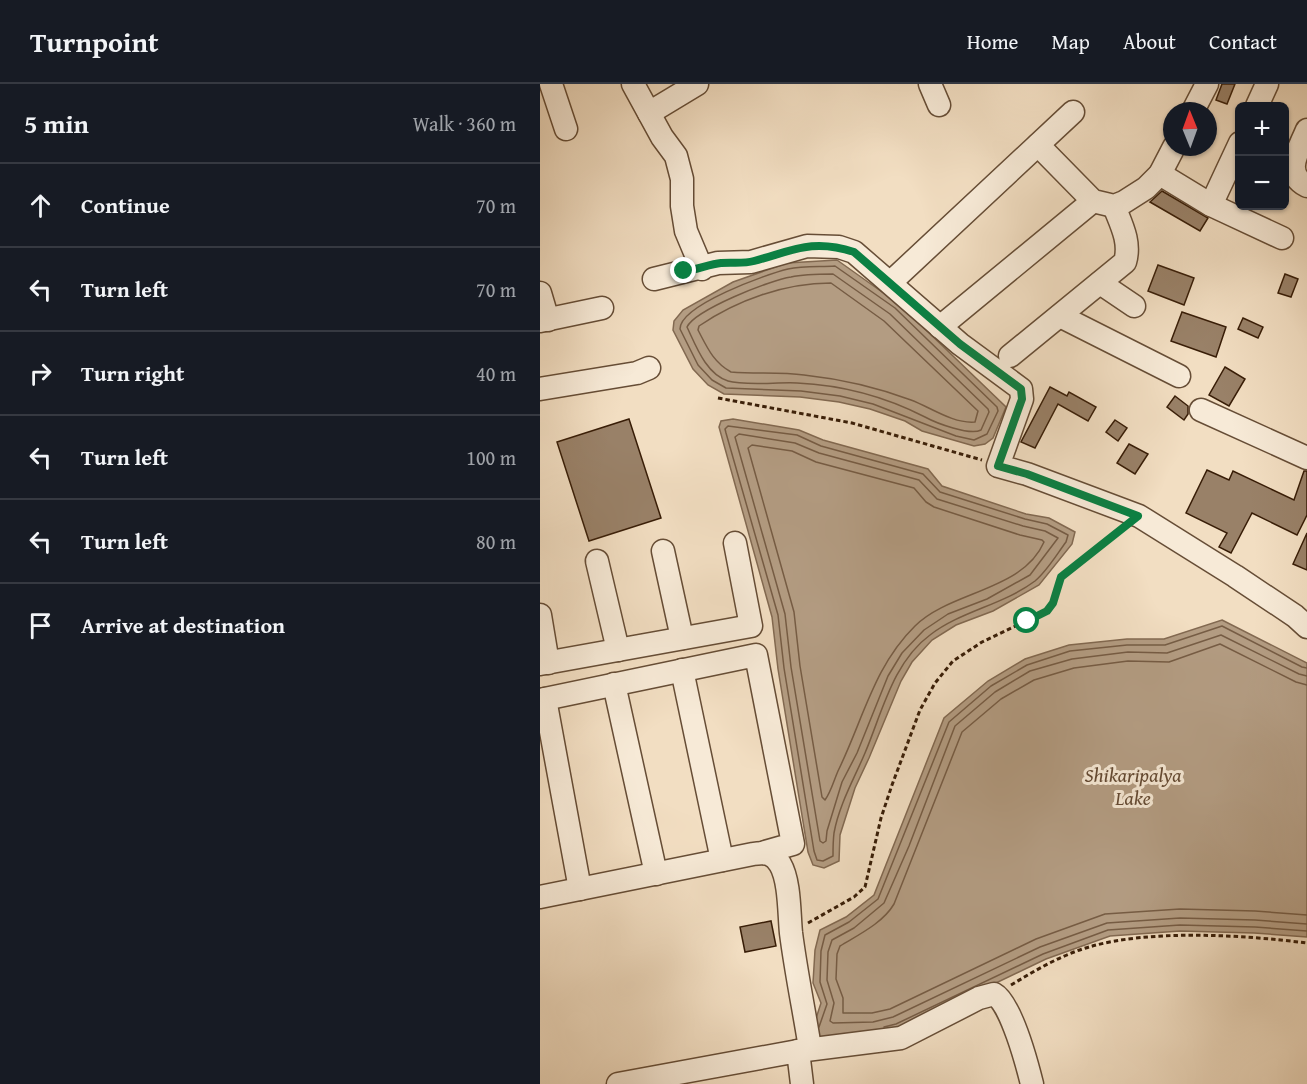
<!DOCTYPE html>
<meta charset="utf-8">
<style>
body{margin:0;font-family:"Gentium Book Plus",serif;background:#20242c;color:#f1f3f6}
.controls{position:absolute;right:18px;top:18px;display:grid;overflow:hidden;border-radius:9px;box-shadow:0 2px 4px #0004}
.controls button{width:54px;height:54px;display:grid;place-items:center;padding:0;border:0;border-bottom:2px solid #363941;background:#171b24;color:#f1f3f6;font:30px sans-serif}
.compass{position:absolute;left:623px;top:18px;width:54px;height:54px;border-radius:50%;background:#171b24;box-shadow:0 2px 4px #0004;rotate:359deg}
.stop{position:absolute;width:18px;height:18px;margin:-14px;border:4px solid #0b8043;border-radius:50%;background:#fff}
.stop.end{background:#0b8043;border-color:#fff;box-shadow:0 2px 6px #0008}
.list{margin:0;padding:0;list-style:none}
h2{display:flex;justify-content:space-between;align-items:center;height:78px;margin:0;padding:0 24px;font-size:26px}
h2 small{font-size:20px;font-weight:400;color:#9ea1a6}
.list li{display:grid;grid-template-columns:39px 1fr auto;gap:18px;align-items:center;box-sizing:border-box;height:84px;padding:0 24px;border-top:2px solid #363941}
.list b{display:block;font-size:22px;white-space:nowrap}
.list em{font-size:20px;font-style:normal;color:#9ea1a6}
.icon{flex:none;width:33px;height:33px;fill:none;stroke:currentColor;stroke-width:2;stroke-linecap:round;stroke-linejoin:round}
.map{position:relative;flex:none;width:767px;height:1000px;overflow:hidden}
header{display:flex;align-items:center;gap:36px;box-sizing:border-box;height:84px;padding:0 30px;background:#171b24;border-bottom:2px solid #363941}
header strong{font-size:28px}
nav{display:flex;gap:33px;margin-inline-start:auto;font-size:21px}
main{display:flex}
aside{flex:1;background:#171b24}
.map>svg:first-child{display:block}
.water{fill:#b39c82;stroke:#826951;stroke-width:1.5}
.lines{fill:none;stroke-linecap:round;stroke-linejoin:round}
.shore{stroke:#765c44;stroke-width:1.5}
.building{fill:#998168;stroke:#381d07;stroke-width:1.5}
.minor-casing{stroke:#664d36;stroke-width:25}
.path{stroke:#381d07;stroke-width:3;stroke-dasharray:4.5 3;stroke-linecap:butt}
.minor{stroke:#f7ead7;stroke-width:22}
.route{stroke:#0b8043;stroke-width:8}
.labels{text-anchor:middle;stroke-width:6;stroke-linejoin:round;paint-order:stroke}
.water-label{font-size:20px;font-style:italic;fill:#634932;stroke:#f7ead7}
</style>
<header>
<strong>Turnpoint</strong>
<nav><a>Home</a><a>Map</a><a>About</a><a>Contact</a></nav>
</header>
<main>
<aside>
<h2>5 min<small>Walk · 360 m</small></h2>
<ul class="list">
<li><svg class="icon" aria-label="ahead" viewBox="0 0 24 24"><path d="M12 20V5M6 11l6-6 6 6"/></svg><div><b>Continue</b></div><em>70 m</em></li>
<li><svg class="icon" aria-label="left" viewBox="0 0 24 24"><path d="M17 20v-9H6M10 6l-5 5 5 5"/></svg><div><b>Turn left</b></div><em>70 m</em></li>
<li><svg class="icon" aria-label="right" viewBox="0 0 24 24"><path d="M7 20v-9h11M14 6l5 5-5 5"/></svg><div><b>Turn right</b></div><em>40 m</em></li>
<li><svg class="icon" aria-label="left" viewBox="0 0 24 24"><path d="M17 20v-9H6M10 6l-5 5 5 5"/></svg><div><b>Turn left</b></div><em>100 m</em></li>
<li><svg class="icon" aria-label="left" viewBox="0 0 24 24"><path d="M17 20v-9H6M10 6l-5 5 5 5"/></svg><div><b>Turn left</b></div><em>80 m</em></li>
<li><svg class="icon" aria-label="arrive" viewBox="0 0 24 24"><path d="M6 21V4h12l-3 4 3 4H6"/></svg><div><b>Arrive at destination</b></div></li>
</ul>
</aside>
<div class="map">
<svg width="767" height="1000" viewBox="0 0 767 1000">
<rect width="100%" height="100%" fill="#f2dec2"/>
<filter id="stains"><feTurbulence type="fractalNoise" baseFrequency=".00333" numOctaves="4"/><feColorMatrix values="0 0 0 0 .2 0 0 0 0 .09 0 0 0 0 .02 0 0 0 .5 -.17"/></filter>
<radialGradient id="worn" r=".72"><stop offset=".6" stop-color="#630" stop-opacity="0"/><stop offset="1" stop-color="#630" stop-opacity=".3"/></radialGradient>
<g class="water">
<path d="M 297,176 L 359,220 L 466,323 L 453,354 L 445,360 L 434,362 L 382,347 L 365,337 L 330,325 L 299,318 L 260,313 L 184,310 L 168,301 L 153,285 L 133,246 L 134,237 L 143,226 L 193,198 L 247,179 Z"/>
<path d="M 193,335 L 259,346 L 283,356 L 388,385 L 402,402 L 486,430 L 509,434 L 535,448 L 532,460 L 499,501 L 453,527 L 416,541 L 392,556 L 372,578 L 361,597 L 329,674 L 315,704 L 300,751 L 299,777 L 284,784 L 273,781 L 268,768 L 238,585 L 232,533 L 179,343 L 181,337 Z"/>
<path d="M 682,536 L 767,579 L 767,853 L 714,849 L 640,847 L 570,852 L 506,875 L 358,946 L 335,952 L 270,953 L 281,919 L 273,899 L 275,866 L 280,846 L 306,833 L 334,811 L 404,634 L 448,597 L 485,575 L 529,561 L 587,555 L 624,555 Z"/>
</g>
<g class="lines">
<g class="shore">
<path d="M 295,182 L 355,224 L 457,323 L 458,327 L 447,350 L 434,356 L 416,352 L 333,320 L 300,312 L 261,307 L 186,304 L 172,296 L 158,281 L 140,245 C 140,221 227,190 248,185 C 263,182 280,183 295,182 Z"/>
<path d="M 293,190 L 350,230 L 448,325 L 449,328 L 441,346 C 430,352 396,339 385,333 C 346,313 301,301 257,299 C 238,298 204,302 188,297 C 166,290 156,262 147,243 C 155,226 230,196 251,193 C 264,190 279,190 293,190 Z"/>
<path d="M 291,199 L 344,237 L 438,327 L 435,338 C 413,340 390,323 371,316 C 336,303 301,295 264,291 C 240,288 215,290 191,288 C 173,278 167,263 158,246 L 159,242 C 197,216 245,199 291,199 Z"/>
<path d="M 188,342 L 257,351 L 281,362 L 383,390 L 400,408 L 485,435 L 507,440 L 528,451 L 526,458 C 517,470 507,487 495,497 C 463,521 421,527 390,551 C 353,578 342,629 325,669 C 314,695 299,721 294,749 C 293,757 293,765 293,772 L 283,777 L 277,776 L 274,767 L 244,584 L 238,531 L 186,349 L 185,345 Z"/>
<path d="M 199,350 L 255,359 L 279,369 L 379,396 L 397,415 L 483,442 L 505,447 L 518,454 L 490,491 L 447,515 L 408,530 L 384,546 L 362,569 L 348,592 L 317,669 L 302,698 L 287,747 L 286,757 L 283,759 L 280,757 L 251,583 L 245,530 L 195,353 Z"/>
<path d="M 212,361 L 252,367 L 276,378 L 374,404 L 386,418 L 394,423 L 480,451 L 502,456 L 504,458 C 483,507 410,507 375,542 C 334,582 323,636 298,687 C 294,696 291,708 285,716 L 282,713 L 260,582 L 254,528 L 208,364 Z"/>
<path d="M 767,592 L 759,590 L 681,551 L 627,569 L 588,568 L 532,575 L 490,587 L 455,608 L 415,642 L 369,762 L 344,819 L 314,844 L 292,856 L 288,868 L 287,896 L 294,919 L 290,937 L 293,939 L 333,938 L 353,933 L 500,863 L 567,839 L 640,834 L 715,836 L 767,840"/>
<path d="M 767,601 L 756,598 L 680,560 L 629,578 L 588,577 L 534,584 L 494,596 L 461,615 L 422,648 L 354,820 C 343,839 318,851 300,862 L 297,870 L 296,895 L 303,914 L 303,929 L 332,929 L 350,925 L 496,855 L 565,830 L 640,825 L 715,827 L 767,831"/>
<path d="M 279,943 L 287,920 L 280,898 L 281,867 L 285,851 L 309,838 L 338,815 L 409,638 L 451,602 L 487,581 L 530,567 L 587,561 L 625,561 L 682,542 L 762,583 L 767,584"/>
<path d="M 344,943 L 356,940 L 503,870 L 568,846 L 640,841 L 715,843 L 767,847"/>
</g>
</g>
<g class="building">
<path d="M 682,0 L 695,0 L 687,20 L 676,16 Z"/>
<path d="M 622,107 L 668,134 L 660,147 L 610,118 Z"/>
<path d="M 618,181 L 654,194 L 644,221 L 608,207 Z"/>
<path d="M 745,190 L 758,195 L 751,213 L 738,209 Z"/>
<path d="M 642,228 L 686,243 L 676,273 L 631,257 Z"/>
<path d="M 703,234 L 723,243 L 718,254 L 698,245 Z"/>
<path d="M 685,283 L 705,295 L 689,322 L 669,311 Z"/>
<path d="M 510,303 L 527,312 L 529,308 L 556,323 L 548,337 L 518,320 L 495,364 L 481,358 Z"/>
<path d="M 635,312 L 648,322 L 648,330 L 644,336 L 627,323 Z"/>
<path d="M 89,335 L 121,434 L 49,457 L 17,358 Z"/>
<path d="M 575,336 L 587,344 L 578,357 L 566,348 Z"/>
<path d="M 589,360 L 608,370 L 595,390 L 577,379 Z"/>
<path d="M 667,386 L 689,396 L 693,387 L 754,416 L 764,387 L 767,387 L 767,431 L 757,451 L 712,429 L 691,469 L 679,463 L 687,449 L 646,429 Z"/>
<path d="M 767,449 L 767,486 L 753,480 Z"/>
<path d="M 231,837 L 236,862 L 205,868 L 200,843 Z"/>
</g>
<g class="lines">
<g class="minor-casing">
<g id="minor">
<path d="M 11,0 L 26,45"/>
<path d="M 93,0 L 122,53 L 136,72 L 142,95 L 142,122 L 146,147 L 162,185"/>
<path d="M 390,0 L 399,21"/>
<path d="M 717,22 L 727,0"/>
<path d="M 653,27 L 667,0"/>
<path d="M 109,29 L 157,0"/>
<path d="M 767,46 C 759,66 742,89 767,102"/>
<path d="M 498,61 L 553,117 L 574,122 L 584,118 L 606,104 L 620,90 L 634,63"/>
<path d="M 620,90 L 671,121 L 742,154"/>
<path d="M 671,121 L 700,59"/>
<path d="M 114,195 L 178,179 L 211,178 L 267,162 L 299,163 L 314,168 L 420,260 L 481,305 L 482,315 L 458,382 L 487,390 L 599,432 L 695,492 L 755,532 L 767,543"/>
<path d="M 351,198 L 533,28"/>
<path d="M 560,199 L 594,222"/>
<path d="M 0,209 L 8,236"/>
<path d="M 520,232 L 639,292"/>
<path d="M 0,237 L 62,224"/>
<path d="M 400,243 L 553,117"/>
<path d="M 470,272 L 585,178 C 591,158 581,140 574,122"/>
<path d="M 0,305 L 97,289 L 109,284"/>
<path d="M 661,326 L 767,374"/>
<path d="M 123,467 L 142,554"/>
<path d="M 57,477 L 78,566"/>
<path d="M 0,531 L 8,579"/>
<path d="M 0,580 L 211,542 L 195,459"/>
<path d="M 142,586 L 182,776"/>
<path d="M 74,600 L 116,790"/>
<path d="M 5,615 L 40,805"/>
<path d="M 0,616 L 216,571 L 253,760 L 225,768"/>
<path d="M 0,813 L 213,770 C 225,768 233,769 240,780 C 250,797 249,829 251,849 C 256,888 264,926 270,964"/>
<path d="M 258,967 L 361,954 L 439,914 L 454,910 C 471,919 487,980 492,1000"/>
<path d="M 78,1000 L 258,967 L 262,1000"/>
</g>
</g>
<g class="path">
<path d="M 178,314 L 312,339 L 442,376"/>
<path d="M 268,839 L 314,813 L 325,803 L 341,734 L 352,701 L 380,626 L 395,599 L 413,577 L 442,558 L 507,527 L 513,519 L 521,493 L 582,446"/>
<path d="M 471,901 C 496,886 521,871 549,863 C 610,845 704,851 767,859"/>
</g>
<use href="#minor" class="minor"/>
</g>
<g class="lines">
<path class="route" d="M 144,187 C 157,186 169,180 181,179 C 192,178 203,180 214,177 C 252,167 272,154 314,168 L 420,260 L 481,305 L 482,315 L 458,382 L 487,390 L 598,432 L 521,493 L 513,519 L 507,527 L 487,537"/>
</g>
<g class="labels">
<g class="water-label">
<text x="593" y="698">Shikaripalya<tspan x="593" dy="23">Lake</tspan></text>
</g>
</g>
<rect width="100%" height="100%" filter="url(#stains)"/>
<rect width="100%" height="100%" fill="url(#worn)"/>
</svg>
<div class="controls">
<button>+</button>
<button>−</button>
</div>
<svg class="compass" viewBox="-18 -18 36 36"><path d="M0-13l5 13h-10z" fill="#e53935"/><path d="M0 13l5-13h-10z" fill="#9ea1a6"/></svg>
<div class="stop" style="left:487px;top:537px"></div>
<div class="stop end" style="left:144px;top:187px"></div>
</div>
</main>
